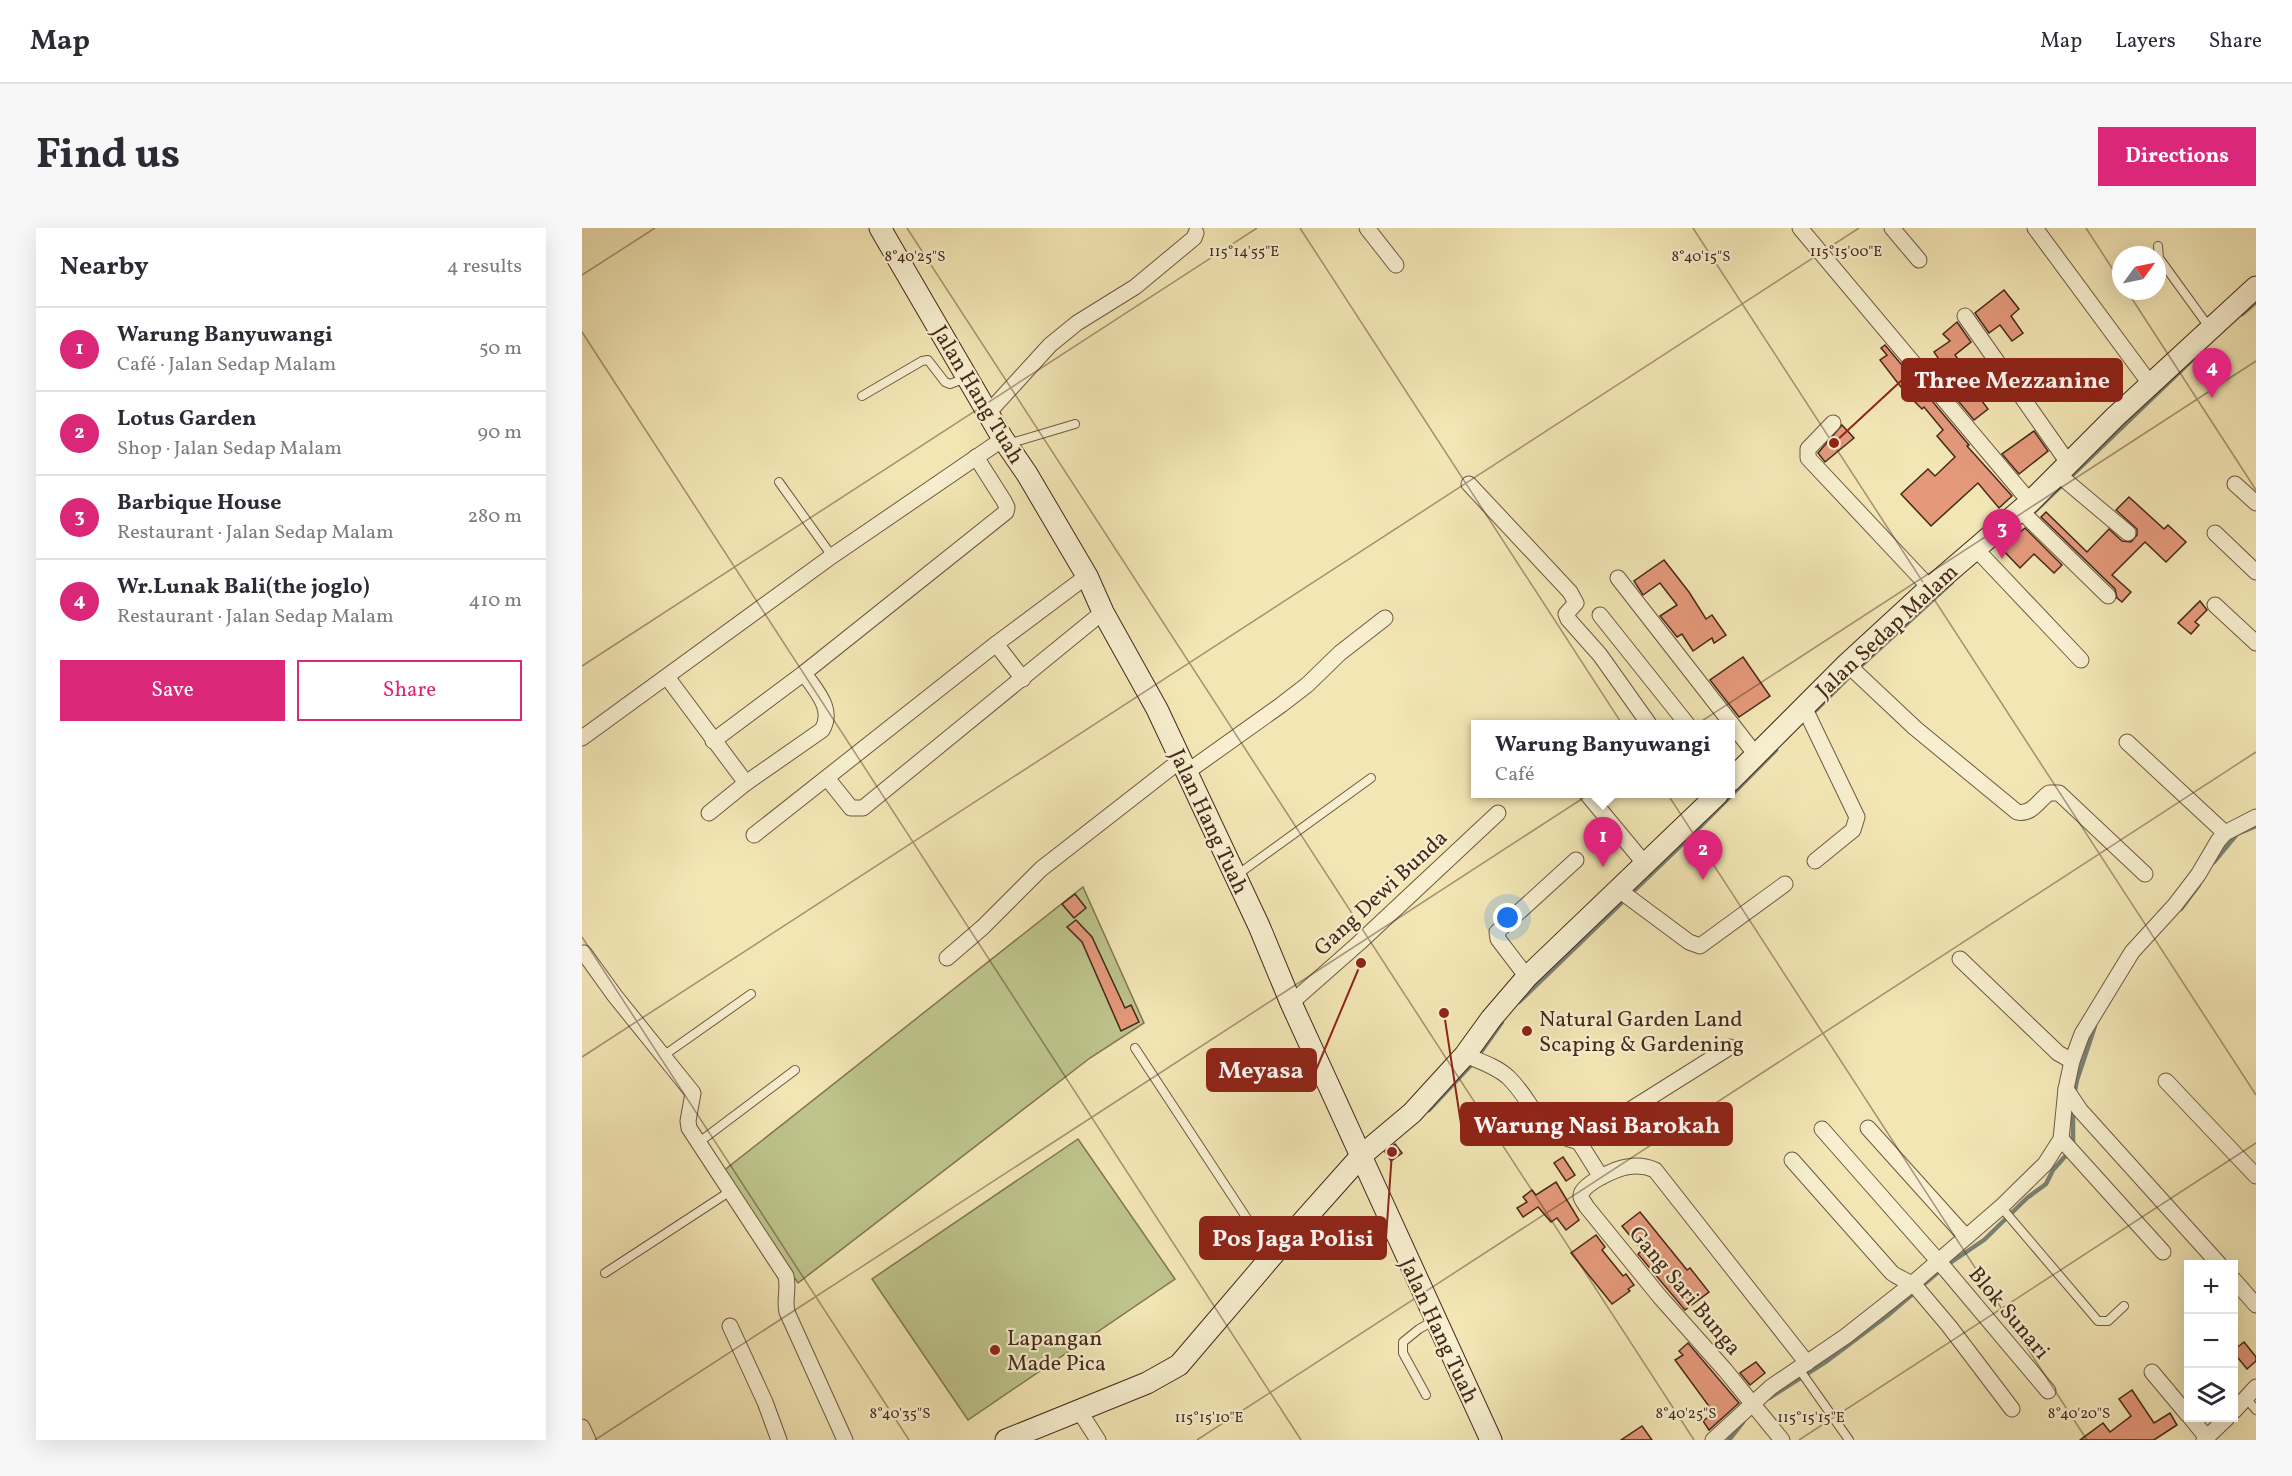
<!DOCTYPE html>
<meta charset="utf-8">
<style>
body{margin:0;font-family:Vollkorn,serif;background:#f7f7f7;color:#2b2b33}
.controls{position:absolute;right:18px;bottom:18px;display:grid;overflow:hidden;border-radius:0px;box-shadow:0 6px 24px #0002}
.controls button{width:54px;height:54px;display:grid;place-items:center;padding:0;border:0;border-bottom:2px solid #e1e1e2;background:#fff;color:#2b2b33;font:30px sans-serif}
.compass{position:absolute;left:1530px;top:18px;width:54px;height:54px;border-radius:50%;background:#fff;box-shadow:0 6px 24px #0002;rotate:57deg}
.you{position:absolute;left:926px;top:690px;width:21px;height:21px;margin:-15px;border:4px solid #fff;border-radius:50%;background:#1a73e8;box-shadow:0 0 0 9px #1a73e833}
.badge{display:grid;place-items:center;width:39px;height:39px;border-radius:50%;background:#db2777;color:#fff;font-size:20px;font-weight:700}
.pin{position:absolute;translate:-50% -50px;filter:drop-shadow(0 2px 3px #0008)}
.pin::after{content:'';position:absolute;top:32px;width:21px;height:18px;background:inherit;clip-path:polygon(0 0,100% 0,50% 100%)}
.popup{position:absolute;left:889px;top:492px;width:264px;height:78px;box-sizing:border-box;display:grid;place-content:center;border-radius:0px;background:#fff;filter:drop-shadow(0 2px 4px #0005);font-size:20px;white-space:nowrap;color:#7c7c81}
.popup b{font-size:22px;color:#2b2b33}
.popup::after{content:'';position:absolute;left:50%;top:100%;margin-left:-12px;border:12px solid transparent;border-top-color:#fff}
.list{margin:0;padding:0;list-style:none}
h2{display:flex;justify-content:space-between;align-items:center;height:78px;margin:0;padding:0 24px;font-size:26px}
h2 small{font-size:20px;font-weight:400;color:#7c7c81}
.list li{display:grid;grid-template-columns:39px 1fr auto;gap:18px;align-items:center;box-sizing:border-box;height:84px;padding:0 24px;border-top:2px solid #e1e1e2}
.list b{display:block;font-size:22px;white-space:nowrap}
.list p{margin:0;font-size:20px;white-space:nowrap;color:#7c7c81}
.list em{font-size:20px;font-style:normal;color:#7c7c81}
.actions{display:flex;gap:12px;padding:18px 24px}
.actions a{flex:1;padding:14px 0;border:2px solid #db2777;border-radius:0px;text-align:center;font-size:21px;color:#db2777}
.actions .main{background:#db2777;color:#fff}
.icon{flex:none;width:33px;height:33px;fill:none;stroke:currentColor;stroke-width:2;stroke-linecap:round;stroke-linejoin:round}
.map{position:relative;flex:none;width:1674px;height:1212px;overflow:hidden;border-radius:0px}
header{display:flex;align-items:center;gap:36px;box-sizing:border-box;height:84px;padding:0 30px;background:#fff;border-bottom:2px solid #e1e1e2}
header strong{font-size:28px}
nav{display:flex;gap:33px;margin-inline-start:auto;font-size:21px}
.intro{display:flex;align-items:center;justify-content:space-between;box-sizing:border-box;height:144px;padding:0 36px}
h1{margin:0;font-size:42px}
.button{padding:15px 27px;border-radius:0px;background:#db2777;color:#fff;font-size:21px;font-weight:700}
main{display:flex;gap:36px;padding:0 36px}
aside{flex:1;background:#fff;border-radius:0px;box-shadow:0 6px 24px #0002}
.map>svg:first-child{display:block}
.green{fill:#bec48c;stroke:#827653;stroke-width:1.5}
.lines{fill:none;stroke-linecap:round;stroke-linejoin:round}
.stream{stroke:#798276;stroke-width:4.5}
.building{fill:#e4997b;stroke:#45281a;stroke-width:1.5}
.lane-casing{stroke:#705841;stroke-width:10}
.street-casing{stroke:#705841;stroke-width:17}
.secondary-casing{stroke:#45281a;stroke-width:23}
.lane{stroke:#f7efcf;stroke-width:8}
.street{stroke:#f7efcf;stroke-width:15}
.secondary{stroke:#f7efcf;stroke-width:21}
.ticks{fill:none;stroke:#45281a;stroke-width:1.5;stroke-opacity:0.45}
.poi-dot{fill:#8f2418;stroke:#f7efcf;stroke-width:2}
.labels{text-anchor:middle;stroke-width:4.5;stroke-linejoin:round;paint-order:stroke}
.street-label{font-size:22px;fill:#45281a;stroke:#f7efcf}
.poi-label{font-size:22px;fill:#45281a;stroke:#f7efcf;text-anchor:start}
.ticks-label{font-size:15px;text-anchor:middle;fill:#45281a;stroke:#f7efcf;stroke-width:4.5;stroke-linejoin:round;paint-order:stroke}
.leader{fill:none;stroke:#8f2418;stroke-width:2}
.callout-dot{fill:#8f2418;stroke:#f7efcf;stroke-width:2}
.callout{fill:#8f2418;stroke:#8f2418;stroke-width:2}
.callout-label{font-size:24px;text-anchor:middle;font-weight:bold;fill:#fff}
</style>
<header>
<strong>Map</strong>
<nav><a>Map</a><a>Layers</a><a>Share</a></nav>
</header>
<div class="intro"><h1>Find us</h1><a class="button">Directions</a></div>
<main>
<aside>
<h2>Nearby<small>4 results</small></h2>
<ul class="list">
<li><span class="badge">1</span><div><b>Warung Banyuwangi</b><p>Café · Jalan Sedap Malam</p></div><em>50 m</em></li>
<li><span class="badge">2</span><div><b>Lotus Garden</b><p>Shop · Jalan Sedap Malam</p></div><em>90 m</em></li>
<li><span class="badge">3</span><div><b>Barbique House</b><p>Restaurant · Jalan Sedap Malam</p></div><em>280 m</em></li>
<li><span class="badge">4</span><div><b>Wr.Lunak Bali(the joglo)</b><p>Restaurant · Jalan Sedap Malam</p></div><em>410 m</em></li>
</ul>
<div class="actions"><a class="main">Save</a><a>Share</a></div>
</aside>
<div class="map">
<svg width="1674" height="1212" viewBox="0 0 1674 1212">
<rect width="100%" height="100%" fill="#f3e6b5"/>
<filter id="stains"><feTurbulence type="fractalNoise" baseFrequency=".00333" numOctaves="4"/><feColorMatrix values="0 0 0 0 .2 0 0 0 0 .09 0 0 0 0 .02 0 0 0 .5 -.17"/></filter>
<radialGradient id="worn" r=".72"><stop offset=".6" stop-color="#630" stop-opacity="0"/><stop offset="1" stop-color="#630" stop-opacity=".3"/></radialGradient>
<g class="green">
<path d="M 501,659 L 562,795 L 508,830 L 216,1055 L 140,944 Z"/>
<path d="M 496,911 L 593,1051 L 386,1192 L 290,1051 Z"/>
</g>
<g class="lines">
<g class="stream">
<path d="M 1660,86 L 1674,74"/>
<path d="M 1450,286 L 1610,132"/>
<path d="M 1230,486 L 1272,444 L 1370,354"/>
<path d="M 1632,634 L 1655,606 L 1674,598"/>
<path d="M 1599,681 L 1617,657"/>
<path d="M 937,774 L 1116,601 L 1194,522"/>
<path d="M 1492,867 L 1495,852 L 1513,798"/>
<path d="M 1491,878 L 1491,918"/>
<path d="M 847,882 L 892,834 L 920,794"/>
<path d="M 1187,1170 L 1245,1133 L 1305,1088 L 1362,1039 L 1402,1012 L 1445,970 L 1464,956 L 1471,942 L 1487,924"/>
<path d="M 1147,1212 L 1161,1194"/>
</g>
</g>
<g class="building">
<path d="M 1422,62 L 1437,81 L 1429,88 L 1441,105 L 1430,113 L 1418,97 L 1407,105 L 1393,85 Z"/>
<path d="M 1375,94 L 1389,114 L 1373,127 L 1378,134 L 1365,143 L 1352,124 L 1368,113 L 1361,106 Z"/>
<path d="M 1303,117 L 1387,217 L 1385,218 L 1430,268 L 1417,280 L 1396,255 L 1349,298 L 1319,266 L 1346,241 L 1353,248 L 1373,229 L 1355,208 L 1361,202 L 1342,179 L 1340,181 L 1322,163 L 1298,132 L 1305,127 L 1299,120 Z"/>
<path d="M 1374,138 L 1406,181 L 1392,192 L 1357,150 Z"/>
<path d="M 1475,149 L 1484,162 L 1474,170 L 1465,157 Z"/>
<path d="M 1260,197 L 1272,210 L 1243,234 L 1236,225 Z"/>
<path d="M 1452,203 L 1466,223 L 1437,246 L 1420,226 Z"/>
<path d="M 1547,269 L 1582,301 L 1586,297 L 1604,314 L 1584,334 L 1563,314 L 1530,347 L 1549,364 L 1540,374 L 1535,370 L 1533,361 L 1459,289 L 1464,284 L 1505,324 L 1527,301 L 1540,313 L 1549,314 L 1555,307 L 1555,301 L 1534,282 Z"/>
<path d="M 1443,300 L 1480,337 L 1472,345 L 1452,326 L 1438,340 L 1419,320 Z"/>
<path d="M 1082,332 L 1107,364 L 1124,391 L 1130,387 L 1144,407 L 1132,415 L 1130,410 L 1111,423 L 1100,406 L 1095,409 L 1088,400 L 1078,388 L 1095,377 L 1078,355 L 1061,367 L 1052,353 Z"/>
<path d="M 1618,373 L 1625,382 L 1613,394 L 1617,397 L 1609,406 L 1596,395 Z"/>
<path d="M 1161,429 L 1188,468 L 1157,489 L 1128,452 Z"/>
<path d="M 493,666 L 504,680 L 492,690 L 480,676 Z"/>
<path d="M 494,692 L 510,709 L 543,780 L 549,777 L 557,794 L 539,803 L 500,714 L 485,699 Z"/>
<path d="M 813,916 L 820,925 L 809,933 L 803,924 Z"/>
<path d="M 981,929 L 993,947 L 984,953 L 972,935 Z"/>
<path d="M 974,954 L 997,992 L 984,1002 L 975,990 L 969,994 L 956,979 L 941,989 L 935,980 L 945,974 L 941,969 L 950,962 L 954,967 Z"/>
<path d="M 1058,984 L 1105,1042 L 1108,1040 L 1127,1064 L 1103,1082 L 1056,1026 L 1060,1022 L 1040,998 Z"/>
<path d="M 1014,1007 L 1023,1019 L 1020,1022 L 1041,1048 L 1044,1046 L 1052,1057 L 1046,1061 L 1048,1063 L 1030,1076 L 989,1025 Z"/>
<path d="M 1662,1114 L 1674,1129 L 1674,1133 L 1665,1141 L 1652,1125 L 1652,1122 Z"/>
<path d="M 1106,1115 L 1157,1175 L 1127,1202 L 1121,1193 L 1132,1185 L 1093,1132 L 1101,1127 L 1097,1123 Z"/>
<path d="M 1174,1134 L 1183,1145 L 1168,1157 L 1158,1145 Z"/>
<path d="M 1550,1162 L 1572,1195 L 1588,1185 L 1595,1197 L 1572,1212 L 1498,1212 L 1521,1195 L 1528,1204 L 1549,1188 L 1537,1171 Z"/>
<path d="M 1060,1198 L 1070,1212 L 1039,1212 Z"/>
</g>
<g class="lines">
<g class="lane-casing">
<g id="lane">
<path d="M 1576,18 L 1577,30 L 1627,99"/>
<path d="M 280,168 L 340,133 L 346,132 L 363,154 L 368,156 L 384,150"/>
<path d="M 426,216 L 493,196"/>
<path d="M 197,254 L 250,328"/>
<path d="M 655,647 L 789,550"/>
<path d="M 553,820 L 689,1027"/>
<path d="M 81,828 L 169,766"/>
<path d="M 116,915 L 213,842"/>
<path d="M 1419,979 L 1516,1093 L 1526,1093 L 1542,1078"/>
<path d="M 23,1045 L 147,964"/>
<path d="M 1217,1141 L 1267,1212"/>
<path d="M 844,1167 L 821,1125 L 821,1114 L 837,1101 L 853,1092"/>
<path d="M 1664,1170 L 1674,1182"/>
</g>
</g>
<g class="street-casing">
<g id="street">
<path d="M 785,0 L 814,37"/>
<path d="M 1218,0 L 1448,274"/>
<path d="M 1310,0 L 1337,32"/>
<path d="M 1453,0 L 1569,157"/>
<path d="M 1383,88 L 1487,236"/>
<path d="M 406,185 L 468,117 L 495,95 L 553,59 L 612,10 L 614,5"/>
<path d="M 1251,195 L 1226,221 L 1226,230 L 1348,360"/>
<path d="M 1477,247 L 1546,305"/>
<path d="M 887,256 L 988,364 L 994,375 L 984,386 L 986,391 L 1018,427 L 1067,496"/>
<path d="M 1653,256 L 1674,275"/>
<path d="M 1438,282 L 1526,368"/>
<path d="M 1633,305 L 1674,344"/>
<path d="M 1393,320 L 1499,432"/>
<path d="M 1036,350 L 1174,527"/>
<path d="M 1633,377 L 1674,415"/>
<path d="M 1018,387 L 1105,496"/>
<path d="M 414,416 L 441,451"/>
<path d="M 1265,436 L 1333,500 L 1435,584 C 1450,587 1456,573 1467,565 L 1477,565 L 1563,646"/>
<path d="M 85,449 L 164,555"/>
<path d="M 1222,479 L 1275,589 L 1271,602 L 1233,633"/>
<path d="M 0,510 L 250,328 L 421,211"/>
<path d="M 131,513 L 222,445 L 424,284 L 425,279 L 422,273 L 394,229"/>
<path d="M 1545,514 L 1643,605"/>
<path d="M 605,544 L 699,477 L 725,457 L 758,425 L 803,390"/>
<path d="M 245,550 L 269,580 L 281,580 L 521,384"/>
<path d="M 1005,566 L 1063,636"/>
<path d="M 127,585 L 164,555 L 240,502 C 253,481 233,462 222,445"/>
<path d="M 172,607 L 414,416 L 505,348"/>
<path d="M 1037,662 L 1107,714 L 1118,718 L 1203,656"/>
<path d="M 2,725 L 33,768 L 111,865 L 106,893 L 107,900 L 204,1048 C 207,1061 202,1072 205,1084 L 263,1212"/>
<path d="M 365,730 L 401,699 L 459,641 L 600,531"/>
<path d="M 1378,731 L 1476,825 L 1490,833"/>
<path d="M 945,749 L 916,711 L 915,704 L 994,632"/>
<path d="M 709,775 L 777,715 L 916,585"/>
<path d="M 883,827 C 897,833 914,838 926,849 C 954,876 953,904 997,914 L 1148,819"/>
<path d="M 1584,853 L 1674,948"/>
<path d="M 1484,861 L 1498,882 L 1637,1036"/>
<path d="M 1286,900 L 1384,1009"/>
<path d="M 1240,901 L 1365,1043 L 1466,1163"/>
<path d="M 1479,911 L 1581,1024"/>
<path d="M 997,914 L 1019,949"/>
<path d="M 1210,932 L 1310,1045 C 1318,1051 1329,1054 1334,1059 L 1367,1098 L 1430,1181"/>
<path d="M 1652,1052 L 1674,1077"/>
<path d="M 148,1098 L 183,1174 L 197,1212"/>
<path d="M 1570,1144 L 1606,1187"/>
<path d="M 496,1181 L 516,1212"/>
<path d="M 1652,1183 L 1674,1159"/>
<path d="M 1609,1190 L 1625,1210"/>
<path d="M 0,1199 L 6,1212"/>
<path d="M 1131,1212 L 1189,1159 L 1264,1108 L 1330,1056 L 1419,979 L 1463,936 L 1479,911 L 1484,861 L 1490,833 L 1500,806 L 1550,724 L 1593,677 L 1616,647 L 1636,613 L 1643,605 L 1674,589"/>
<path d="M 1200,1212 L 1143,1142 L 1078,1069 L 1004,978 C 1003,975 1000,973 999,969 C 997,957 1035,940 1045,939 C 1055,937 1064,938 1073,942 L 1225,1135"/>
<path d="M 1622,1212 L 1645,1190"/>
</g>
</g>
<g class="secondary-casing">
<g id="secondary">
<path d="M 298,0 L 421,211 L 445,246 L 505,348 L 521,384 L 575,481 L 677,698 L 709,775 L 909,1212"/>
<path d="M 1148,553 L 1265,436 L 1341,366 L 1448,274 L 1533,189 L 1674,59"/>
<path d="M 424,1212 L 565,1155 L 597,1137 L 690,1028 L 780,927 L 830,885 L 883,827 L 909,791 L 945,749 L 1136,566"/>
</g>
</g>
<use href="#lane" class="lane"/>
<use href="#street" class="street"/>
<use href="#secondary" class="secondary"/>
</g>
<path class="ticks" d="M 325,0 L 1112,1212M 718,0 L 1505,1212M 1111,0 L 1674,867M 1504,0 L 1539,54M 0,47 L 73,0M 1545,63 L 1674,262M 0,104 L 719,1212M 0,438 L 675,0M 0,709 L 327,1212M 0,829 L 1277,0M 13,1212 L 1674,133M 615,1212 L 1674,524M 1217,1212 L 1674,915"/>
<g class="poi-dot">
<circle cx="945" cy="803" r="6"/>
<circle cx="413" cy="1122" r="6"/>
</g>
<g class="labels">
<g class="street-label">
<text transform="translate(397 166) rotate(59)" y="8">Jalan Hang Tuah</text>
<text transform="translate(1304 402) rotate(-43)" y="8">Jalan Sedap Malam</text>
<text transform="translate(628 593) rotate(65)" y="8">Jalan Hang Tuah</text>
<text transform="translate(798 664) rotate(-43)" y="8">Gang Dewi Bunda</text>
<text transform="translate(1104 1062) rotate(50)" y="8">Gang Sari Bunga</text>
<text transform="translate(1428 1084) rotate(50)" y="8">Blok Sunari</text>
<text transform="translate(858 1102) rotate(65)" y="8">Jalan Hang Tuah</text>
</g>
<g class="poi-label">
<text x="957" y="798">Natural Garden Land<tspan x="957" dy="25">Scaping &amp; Gardening</tspan></text>
<text x="425" y="1117">Lapangan<tspan x="425" dy="25">Made Pica</tspan></text>
</g>
</g>
<g class="ticks-label">
<text x="662" y="28">115°14'55"E</text>
<text x="1264" y="28">115°15'00"E</text>
<text x="333" y="33">8°40'25"S</text>
<text x="1119" y="33">8°40'15"S</text>
<text x="318" y="1190">8°40'35"S</text>
<text x="1104" y="1190">8°40'25"S</text>
<text x="1497" y="1190">8°40'20"S</text>
<text x="627" y="1194">115°15'10"E</text>
<text x="1229" y="1194">115°15'15"E</text>
</g>
<path class="leader" d="M1252 215L1320 152M779 735L734 842M862 785L879 896M810 924L804 1010"/>
<g class="callout-dot">
<circle cx="1252" cy="215" r="6"/>
<circle cx="779" cy="735" r="6"/>
<circle cx="862" cy="785" r="6"/>
<circle cx="810" cy="924" r="6"/>
</g>
<g class="callout">
<rect x="1320" y="131" width="220" height="42" rx="6"/>
<rect x="625" y="821" width="109" height="42" rx="6"/>
<rect x="879" y="875" width="271" height="42" rx="6"/>
<rect x="618" y="989" width="186" height="42" rx="6"/>
</g>
<g class="callout-label">
<text x="1430" y="160">Three Mezzanine</text>
<text x="679" y="850">Meyasa</text>
<text x="1015" y="905">Warung Nasi Barokah</text>
<text x="711" y="1018">Pos Jaga Polisi</text>
</g>
<rect width="100%" height="100%" filter="url(#stains)"/>
<rect width="100%" height="100%" fill="url(#worn)"/>
</svg>
<div class="controls">
<button>+</button>
<button>−</button>
<button><svg class="icon" aria-label="layers" viewBox="0 0 24 24"><path d="M12 4l9 5-9 5-9-5zM3 14l9 5 9-5"/></svg></button>
</div>
<svg class="compass" viewBox="-18 -18 36 36"><path d="M0-13l5 13h-10z" fill="#e53935"/><path d="M0 13l5-13h-10z" fill="#7c7c81"/></svg>
<div class="you"></div>
<div class="pin badge" style="left:1021px;top:639px">1</div>
<div class="popup"><b>Warung Banyuwangi</b>Café</div>
<div class="pin badge" style="left:1121px;top:652px">2</div>
<div class="pin badge" style="left:1420px;top:331px">3</div>
<div class="pin badge" style="left:1630px;top:170px">4</div>
</div>
</main>
